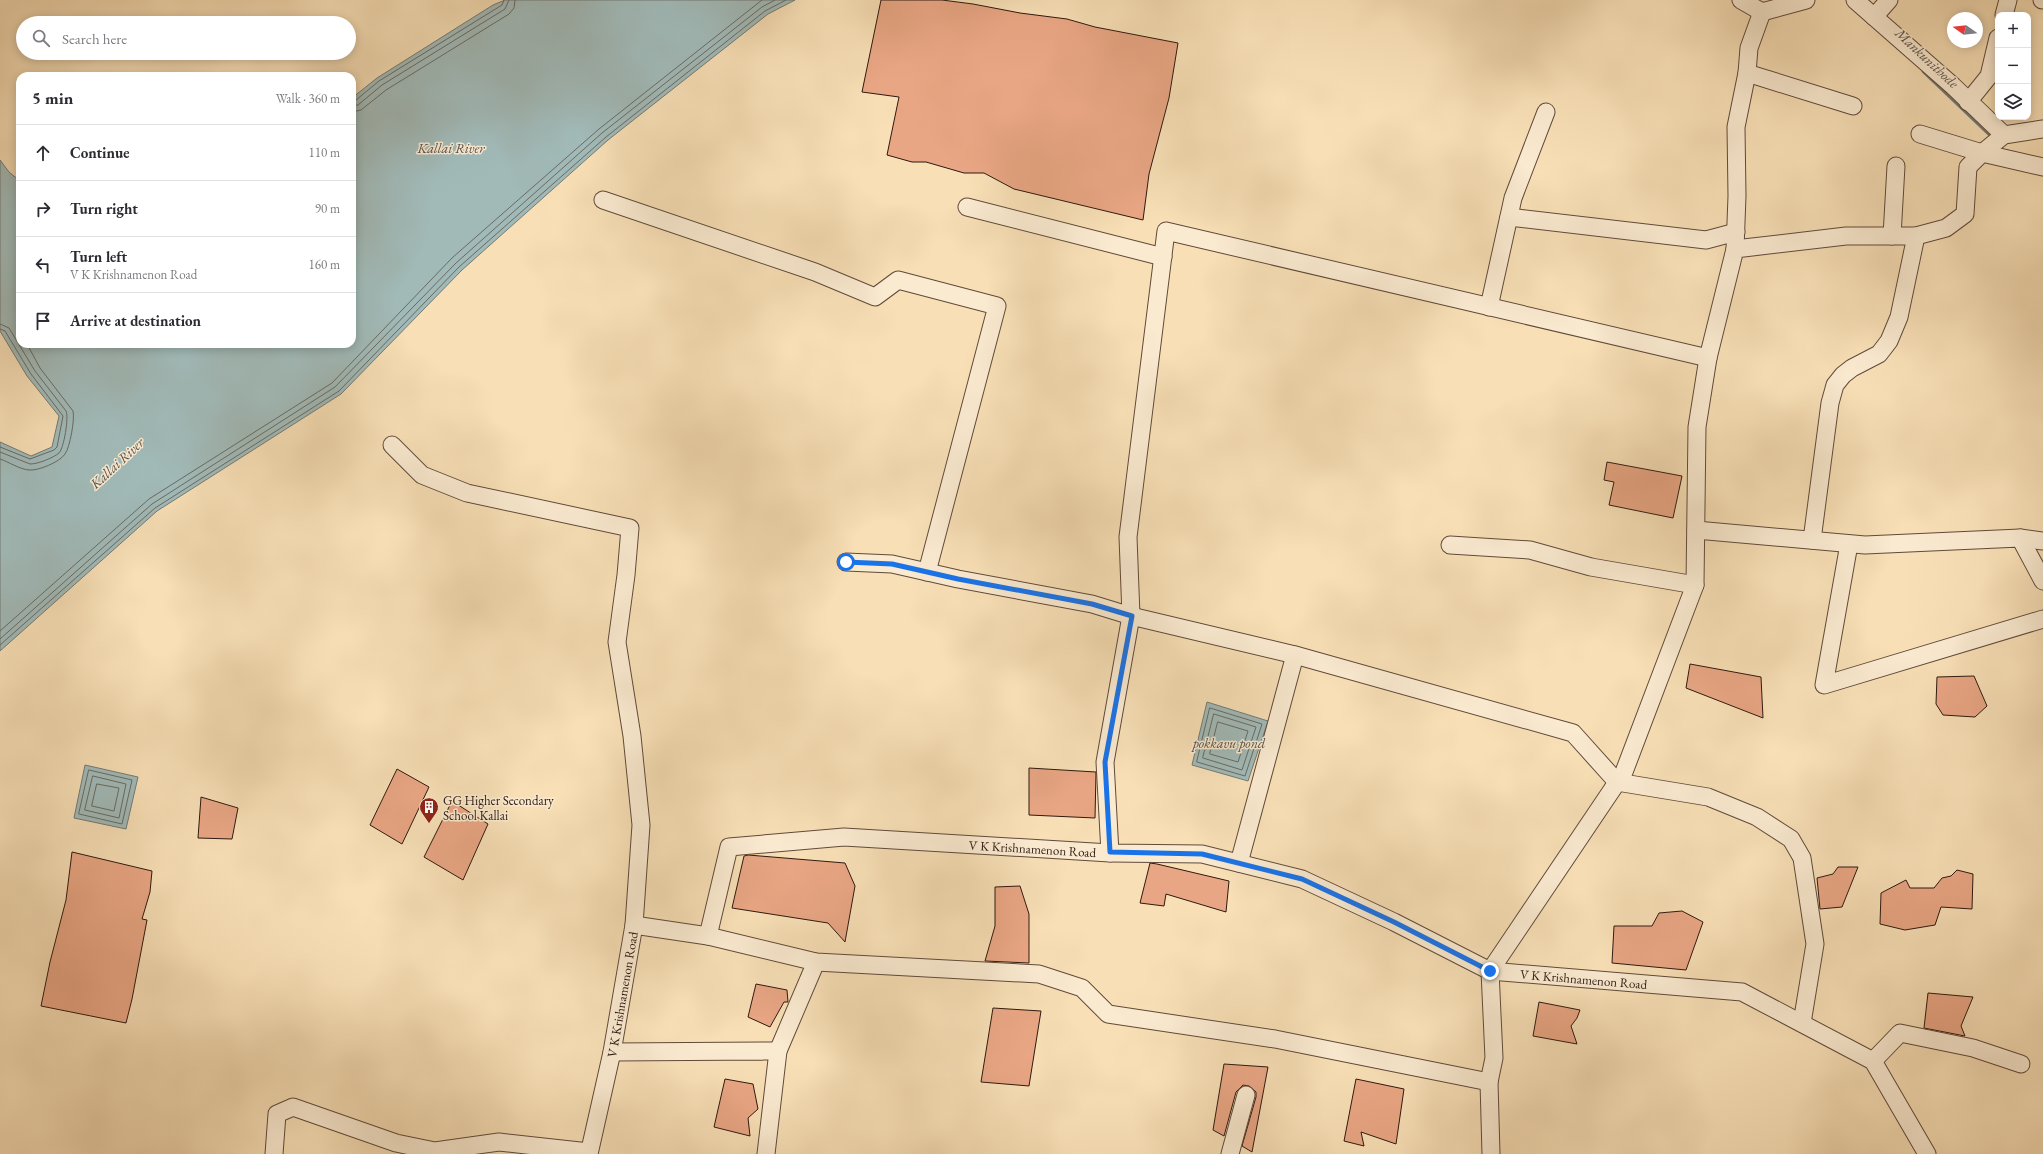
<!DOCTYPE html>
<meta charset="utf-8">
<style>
body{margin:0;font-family:"EB Garamond",serif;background:#f2f2f3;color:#2b2b33}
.controls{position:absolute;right:12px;top:12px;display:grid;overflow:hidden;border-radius:8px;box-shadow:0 2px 10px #0003}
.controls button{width:36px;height:36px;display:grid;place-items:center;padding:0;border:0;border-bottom:1px solid #e1e1e2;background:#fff;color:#2b2b33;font:20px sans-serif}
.compass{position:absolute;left:1947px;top:12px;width:36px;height:36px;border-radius:50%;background:#fff;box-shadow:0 2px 10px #0003;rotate:285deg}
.stop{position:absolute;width:12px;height:12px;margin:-9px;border:3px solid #1a73e8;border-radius:50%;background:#fff}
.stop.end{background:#1a73e8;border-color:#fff;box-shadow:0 1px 4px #0008}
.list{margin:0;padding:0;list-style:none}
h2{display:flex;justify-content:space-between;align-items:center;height:52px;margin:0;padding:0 16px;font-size:17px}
h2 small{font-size:13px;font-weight:400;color:#7c7c81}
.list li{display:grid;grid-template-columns:26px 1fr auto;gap:12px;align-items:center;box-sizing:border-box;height:56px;padding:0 16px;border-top:1px solid #e1e1e2}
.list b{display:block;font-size:15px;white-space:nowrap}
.list p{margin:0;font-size:13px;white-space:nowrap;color:#7c7c81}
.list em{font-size:13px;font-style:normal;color:#7c7c81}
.icon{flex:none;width:22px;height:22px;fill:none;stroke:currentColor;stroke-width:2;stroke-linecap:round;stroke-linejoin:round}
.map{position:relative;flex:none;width:2043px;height:1154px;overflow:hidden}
.search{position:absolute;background:#fff;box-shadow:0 2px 10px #0003;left:16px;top:16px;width:340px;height:44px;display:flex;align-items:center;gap:10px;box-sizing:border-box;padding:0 14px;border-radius:22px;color:#7c7c81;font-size:15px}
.panel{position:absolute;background:#fff;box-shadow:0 2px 10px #0003;left:16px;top:72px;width:340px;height:276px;border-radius:12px}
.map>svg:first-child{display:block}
.water{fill:#a1bab8;stroke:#737a75}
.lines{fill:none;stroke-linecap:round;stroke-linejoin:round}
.shore{stroke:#686a64;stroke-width:1}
.stream{stroke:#737a75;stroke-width:5}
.building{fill:#e9a684;stroke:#2e1910}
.minor-casing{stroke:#604a3a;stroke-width:19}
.minor{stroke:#faead0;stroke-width:17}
.route{stroke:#1a73e8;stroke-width:5}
.labels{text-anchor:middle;stroke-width:3;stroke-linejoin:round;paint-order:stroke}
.poi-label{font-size:13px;fill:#2e1910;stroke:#faead0;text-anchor:start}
.street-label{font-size:13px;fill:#2e1910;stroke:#faead0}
.water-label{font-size:14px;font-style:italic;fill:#56514b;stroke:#faead0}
</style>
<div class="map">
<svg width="2043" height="1154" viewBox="0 0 2043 1154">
<rect width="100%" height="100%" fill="#f8dfb6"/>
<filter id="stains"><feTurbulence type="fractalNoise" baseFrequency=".005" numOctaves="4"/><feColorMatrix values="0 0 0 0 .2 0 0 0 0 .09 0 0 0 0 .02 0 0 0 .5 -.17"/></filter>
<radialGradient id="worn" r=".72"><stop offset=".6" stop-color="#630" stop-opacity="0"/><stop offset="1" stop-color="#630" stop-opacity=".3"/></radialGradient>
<g class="water">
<path d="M 505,0 L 795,0 L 768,14 L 608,140 L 462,270 L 341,394 L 157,511 L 0,651 L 0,442 L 31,456 L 52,447 L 59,416 L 27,376 L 0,331 L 0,160 L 9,172 L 20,181 L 20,344 L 352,344 L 352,98 L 377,78 L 493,5 Z"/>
<path d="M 1207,702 L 1268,721 L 1248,781 L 1192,765 Z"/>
<path d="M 85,765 L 138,777 L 126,829 L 74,818 Z"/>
</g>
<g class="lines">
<g class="shore">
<path d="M 352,101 L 356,100 L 379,81 L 502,5 L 504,0"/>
<path d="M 352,106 L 358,105 L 382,85 L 505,9 L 509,0"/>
<path d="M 352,112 L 361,110 L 386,90 L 509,14 L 514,8 L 515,0"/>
<path d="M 0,324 L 9,328 L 35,371 L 66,411 C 69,417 64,448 59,453 C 53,458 38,464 30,464 L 0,452"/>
<path d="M 0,329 L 5,331 L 31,374 L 63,416 L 57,447 L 54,450 L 30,459 L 0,447"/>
<path d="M 0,459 C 9,462 19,469 29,470 C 38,471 60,462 65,454 C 70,447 75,419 73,411 L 40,368 L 27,344"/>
<path d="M 0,631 L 149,499 L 332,383 L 452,258 L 599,129 L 762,0"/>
<path d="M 0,639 L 152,504 L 335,387 L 456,263 L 602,133 L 762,7 L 775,0"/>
<path d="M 0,645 L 155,508 L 339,391 L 459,267 L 606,137 L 765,11 L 786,0"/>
<path d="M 1210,708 L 1262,724 L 1245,776 L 1197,762 Z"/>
<path d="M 1214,714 L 1256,727 L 1242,770 L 1203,758 Z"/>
<path d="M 1218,722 L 1248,731 L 1238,762 L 1210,754 Z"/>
<path d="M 89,770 L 132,780 L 122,824 L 79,814 Z"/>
<path d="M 93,776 L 126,784 L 119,818 L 85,810 Z"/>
<path d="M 97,784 L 119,788 L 114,811 L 92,806 Z"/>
</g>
<path class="stream" d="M 1924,71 L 1991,135"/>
</g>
<g class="building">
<path d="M 881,0 L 942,0 L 973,4 L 1020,13 L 1067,19 L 1095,27 L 1178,43 L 1169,98 L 1149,174 L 1143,220 L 1014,189 L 984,173 L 964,173 L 926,162 L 912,162 L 887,155 L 899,97 L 862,92 Z"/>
<path d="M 1607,462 L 1682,476 L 1673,518 L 1609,505 L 1614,482 L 1604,480 Z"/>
<path d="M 1690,664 L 1761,677 L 1763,718 L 1686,688 Z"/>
<path d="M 1974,676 L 1987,706 L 1975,717 L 1943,715 L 1936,704 L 1937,677 Z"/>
<path d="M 1029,768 L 1096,772 L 1095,818 L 1029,815 Z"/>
<path d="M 397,769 L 429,787 L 402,844 L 370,825 Z"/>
<path d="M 201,797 L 238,808 L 232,839 L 198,838 Z"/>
<path d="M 452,801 L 488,824 L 463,880 L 424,857 Z"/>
<path d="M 72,852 L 152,871 L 150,892 L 142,919 L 147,920 L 132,999 L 126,1023 L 41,1006 L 50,962 L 66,900 Z"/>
<path d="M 748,855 L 845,863 L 855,886 L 845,942 L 828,923 L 732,908 L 744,856 Z"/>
<path d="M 1150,863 L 1157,864 L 1229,881 L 1226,912 L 1166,894 L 1164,906 L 1140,903 Z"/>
<path d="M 1838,867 L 1858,867 L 1842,907 L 1820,909 L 1817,878 L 1833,874 Z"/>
<path d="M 1957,870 L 1973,874 L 1972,909 L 1941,907 L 1935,925 L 1905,930 L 1880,924 L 1881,893 L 1906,880 L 1910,888 L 1934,888 L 1942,878 L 1951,876 Z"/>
<path d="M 1020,886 L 1029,914 L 1029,963 L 985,961 L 995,926 L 995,887 Z"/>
<path d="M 1682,911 L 1703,922 L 1686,970 L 1612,963 L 1614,926 L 1652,926 L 1659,913 Z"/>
<path d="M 756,984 L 787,990 L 788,1002 L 784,1002 L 770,1027 L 748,1017 Z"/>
<path d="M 1928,993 L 1973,997 L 1961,1026 L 1965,1036 L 1924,1028 Z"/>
<path d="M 1539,1002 L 1580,1010 L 1577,1018 L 1571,1026 L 1577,1044 L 1533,1036 Z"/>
<path d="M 993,1008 L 1041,1011 L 1029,1086 L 981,1082 Z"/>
<path d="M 1224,1064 L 1268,1067 L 1252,1152 L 1242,1146 L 1256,1097 L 1256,1092 L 1249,1086 L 1243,1085 L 1236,1092 L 1224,1136 L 1213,1130 Z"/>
<path d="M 725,1079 L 753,1084 L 758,1109 L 748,1118 L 750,1136 L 714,1127 Z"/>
<path d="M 1356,1079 L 1404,1089 L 1396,1144 L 1361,1132 L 1364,1146 L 1344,1141 Z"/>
</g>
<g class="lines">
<g class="minor-casing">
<g id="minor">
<path d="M 1741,0 L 1762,12 L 1806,0"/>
<path d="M 1855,0 L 1953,86 L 2004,135"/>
<path d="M 2042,0 L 2043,0"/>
<path d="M 2004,15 L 2008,0"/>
<path d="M 1874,17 L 1889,0"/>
<path d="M 1747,73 L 1853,106"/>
<path d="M 1968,102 L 1989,76 L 1998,38"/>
<path d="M 1920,134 L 1982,153 L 2043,167"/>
<path d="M 603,200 L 815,272 L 875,297 L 898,280 L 997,306 L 927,572"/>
<path d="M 967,207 L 1163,257"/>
<path d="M 1509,217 L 1706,240 L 1736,232"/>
<path d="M 1892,236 L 1896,166"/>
<path d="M 1735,249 L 1737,196 L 1736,127 L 1747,73 L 1749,48 L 1762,12"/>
<path d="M 1489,307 L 1513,198 L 1546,112"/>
<path d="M 392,445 L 422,475 L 467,493 L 630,528 L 626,575 L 617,642 L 632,736 L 641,825 L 634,925"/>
<path d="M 1696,530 L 1865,545 L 2020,538 L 2043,581"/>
<path d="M 2020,538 L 2043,541"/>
<path d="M 1812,540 L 1830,403 L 1835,385 L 1843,375 L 1852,368 L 1879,354 L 1889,341 L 1899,317 L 1916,236"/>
<path d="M 1849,544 L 1824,685 L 2043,619"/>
<path d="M 1450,545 L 1530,550 L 1591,567 L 1695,585"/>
<path d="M 846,562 L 892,564 L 958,579 L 1092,604 L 1131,616 L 1295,655 L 1239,863"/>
<path d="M 1295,655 L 1573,733 L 1617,782 L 1708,797 L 1757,817 L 1791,839 L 1802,858 L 1815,944 L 1802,1023"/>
<path d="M 1110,853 L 1105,762 L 1131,616 L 1128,537 L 1166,231 L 1708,358"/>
<path d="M 708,936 L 816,962 L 1039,974 L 1082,988 L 1108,1014 L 1275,1039 L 1489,1082 L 1491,1154"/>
<path d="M 778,1051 L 816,962"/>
<path d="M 612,1052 L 778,1051 L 766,1154"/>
<path d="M 1873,1061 L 1900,1033 L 1973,1048 L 2021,1064"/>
<path d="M 1489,1082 L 1494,1058 L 1490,971 L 1624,772 L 1695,585 L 1697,427 L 1708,358 L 1735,249 L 1846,236 L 1916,236 L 1946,228 L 1965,214 L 1968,167 L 1982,153 L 2004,135 L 2043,129"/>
<path d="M 274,1154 L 277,1114 L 293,1107 L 396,1143 L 435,1151 L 499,1142 L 589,1152"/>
<path id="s1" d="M 589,1154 L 612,1052 L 634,925 L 708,936 L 729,847 L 844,837 L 1110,853 L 1202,854 L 1302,879 L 1394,922 L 1490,971 L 1742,992 L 1873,1061 L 1927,1154"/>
<path d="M 1230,1154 L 1246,1095"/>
</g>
</g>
<use href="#minor" class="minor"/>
</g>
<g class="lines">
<path class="route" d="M 846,562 L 892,564 L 958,579 L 1092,604 L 1132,616 L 1105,762 L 1110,852 L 1202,854 L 1302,879 L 1394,922 L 1490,971"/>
</g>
<defs>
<g id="building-pin" transform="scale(1)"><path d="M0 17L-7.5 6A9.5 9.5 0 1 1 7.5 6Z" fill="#8f2418" stroke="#faead0"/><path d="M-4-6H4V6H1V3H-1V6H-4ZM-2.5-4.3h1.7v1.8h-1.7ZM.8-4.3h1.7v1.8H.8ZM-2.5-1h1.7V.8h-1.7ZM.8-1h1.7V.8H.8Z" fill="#fff"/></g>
</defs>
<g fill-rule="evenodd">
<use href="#building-pin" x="429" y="807"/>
</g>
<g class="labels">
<g class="poi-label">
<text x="443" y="805">GG Higher Secondary<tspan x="443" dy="15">School Kallai</tspan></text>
</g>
<g class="street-label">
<text dy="5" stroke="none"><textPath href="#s1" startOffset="704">V K Krishnamenon Road</textPath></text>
<text dy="5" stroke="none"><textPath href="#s1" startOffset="1280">V K Krishnamenon Road</textPath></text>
<text dy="5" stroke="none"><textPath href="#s1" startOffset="163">V K Krishnamenon Road</textPath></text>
</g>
<g class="water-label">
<text transform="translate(1927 58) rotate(43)" y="5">Mankunithode</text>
<text x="451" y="153">Kallai River</text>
<text transform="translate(117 463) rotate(-43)" y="5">Kallai River</text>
<text x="1229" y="748">pokkavu pond</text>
</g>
</g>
<rect width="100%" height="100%" filter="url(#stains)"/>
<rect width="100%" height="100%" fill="url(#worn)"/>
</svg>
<div class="controls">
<button>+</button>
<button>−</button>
<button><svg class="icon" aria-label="layers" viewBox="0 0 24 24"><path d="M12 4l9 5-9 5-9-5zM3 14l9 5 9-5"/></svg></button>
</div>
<svg class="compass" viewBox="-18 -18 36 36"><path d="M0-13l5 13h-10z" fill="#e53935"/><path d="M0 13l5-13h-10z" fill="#7c7c81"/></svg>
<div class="stop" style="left:846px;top:562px"></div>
<div class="stop end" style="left:1490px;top:971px"></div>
<div class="search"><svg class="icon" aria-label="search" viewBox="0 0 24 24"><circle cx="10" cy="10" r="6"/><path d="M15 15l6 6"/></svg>Search here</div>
<section class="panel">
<h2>5 min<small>Walk · 360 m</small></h2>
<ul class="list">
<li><svg class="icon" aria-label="ahead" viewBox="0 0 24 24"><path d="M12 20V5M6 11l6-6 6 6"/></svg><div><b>Continue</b></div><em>110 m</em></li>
<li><svg class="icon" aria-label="right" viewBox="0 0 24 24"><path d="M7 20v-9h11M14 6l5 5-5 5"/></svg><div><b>Turn right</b></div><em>90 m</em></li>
<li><svg class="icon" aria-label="left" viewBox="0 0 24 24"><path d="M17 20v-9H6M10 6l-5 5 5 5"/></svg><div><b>Turn left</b><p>V K Krishnamenon Road</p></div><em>160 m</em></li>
<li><svg class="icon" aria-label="arrive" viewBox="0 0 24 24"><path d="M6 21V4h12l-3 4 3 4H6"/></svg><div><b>Arrive at destination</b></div></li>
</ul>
</section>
</div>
